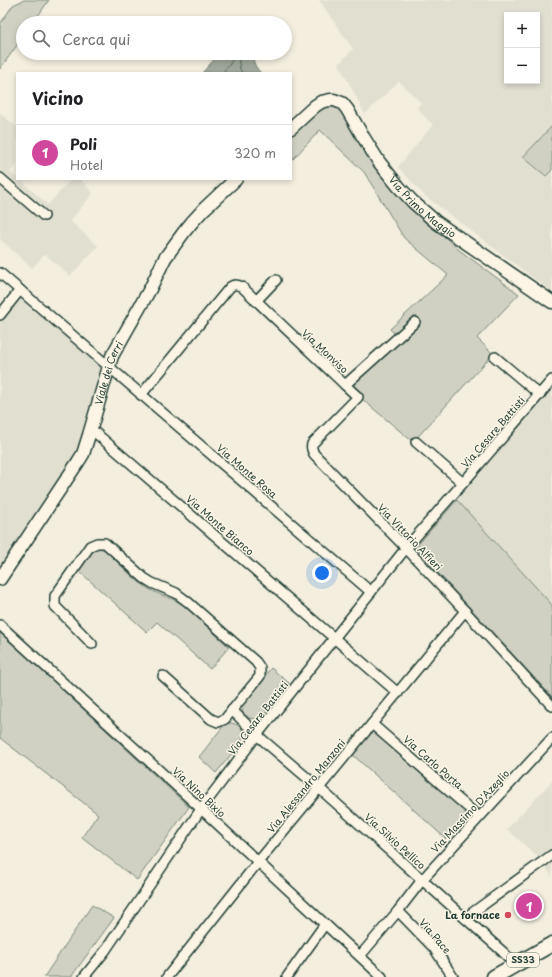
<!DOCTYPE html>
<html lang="it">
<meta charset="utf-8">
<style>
body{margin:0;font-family:"Playpen Sans",sans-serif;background:#f6f6f6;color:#202124}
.controls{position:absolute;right:12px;top:12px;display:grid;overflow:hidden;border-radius:0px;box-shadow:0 2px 6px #0003}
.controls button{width:36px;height:36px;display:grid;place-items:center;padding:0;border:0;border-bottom:1px solid #e0e0e0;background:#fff;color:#202124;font:20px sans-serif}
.you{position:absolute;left:322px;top:573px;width:14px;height:14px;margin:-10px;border:3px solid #fff;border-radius:50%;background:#1a73e8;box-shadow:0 0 0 6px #1a73e833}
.badge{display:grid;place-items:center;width:26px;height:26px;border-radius:50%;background:#d1495b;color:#fff;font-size:13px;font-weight:700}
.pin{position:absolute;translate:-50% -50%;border:2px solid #fff;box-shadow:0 1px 4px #0006}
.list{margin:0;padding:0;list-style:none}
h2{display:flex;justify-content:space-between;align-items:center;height:52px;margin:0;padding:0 16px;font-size:17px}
h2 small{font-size:13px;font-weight:400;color:#757577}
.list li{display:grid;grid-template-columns:26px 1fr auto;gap:12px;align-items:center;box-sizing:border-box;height:56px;padding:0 16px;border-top:1px solid #e0e0e0}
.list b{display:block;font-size:15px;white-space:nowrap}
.list p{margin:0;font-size:13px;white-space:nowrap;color:#757577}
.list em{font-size:13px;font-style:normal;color:#757577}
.icon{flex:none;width:22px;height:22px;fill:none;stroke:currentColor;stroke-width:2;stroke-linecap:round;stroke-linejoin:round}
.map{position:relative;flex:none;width:552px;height:977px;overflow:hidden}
.search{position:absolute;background:#fff;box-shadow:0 2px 6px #0003;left:16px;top:16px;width:276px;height:44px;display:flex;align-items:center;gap:10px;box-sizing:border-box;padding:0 14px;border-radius:22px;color:#757577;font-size:15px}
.panel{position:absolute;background:#fff;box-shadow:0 2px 6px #0003;left:16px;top:72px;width:276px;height:108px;border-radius:0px}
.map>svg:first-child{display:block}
.built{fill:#e1dfd0;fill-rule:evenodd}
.green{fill:#d0d1c2;stroke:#78877b}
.water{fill:#a0a89b;stroke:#6c7d72}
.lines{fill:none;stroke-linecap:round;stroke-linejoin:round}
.shore{stroke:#53685d;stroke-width:1}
.street-casing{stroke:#1f3d34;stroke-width:12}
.secondary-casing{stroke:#1f3d34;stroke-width:15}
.primary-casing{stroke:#1f3d34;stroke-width:17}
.street{stroke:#fcf5e5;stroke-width:9}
.secondary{stroke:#fcf5e5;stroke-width:12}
.primary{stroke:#fcf5e5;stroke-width:14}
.poi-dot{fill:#d1495b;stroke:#fcf5e5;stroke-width:1.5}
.labels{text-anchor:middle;stroke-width:3;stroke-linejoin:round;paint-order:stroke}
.shield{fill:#fcf5e5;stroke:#617469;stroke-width:1}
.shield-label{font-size:9px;font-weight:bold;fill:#1f3d34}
.street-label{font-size:10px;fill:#1f3d34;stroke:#fcf5e5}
.poi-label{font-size:10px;font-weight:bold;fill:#1f3d34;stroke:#fcf5e5;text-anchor:end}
</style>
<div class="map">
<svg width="552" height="977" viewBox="0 0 552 977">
<rect width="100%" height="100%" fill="#f3eede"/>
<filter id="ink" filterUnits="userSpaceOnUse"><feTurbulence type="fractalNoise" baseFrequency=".025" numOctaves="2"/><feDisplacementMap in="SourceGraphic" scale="8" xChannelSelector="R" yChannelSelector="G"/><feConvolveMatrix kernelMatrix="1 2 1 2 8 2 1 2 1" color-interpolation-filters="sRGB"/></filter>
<g filter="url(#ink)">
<g class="built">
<path d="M 319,0 L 552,0 L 552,126 L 523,157 L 545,176 L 552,170 L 552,292 L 424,195 L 398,167 L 433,125 L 417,108 L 421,103 L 399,81 L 365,114 L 339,64 L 353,49 ZM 507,15 L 537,15 L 537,81 L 507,81 Z"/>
<path d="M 0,113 L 17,127 L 17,164 L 10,172 L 17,178 L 17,179 L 19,179 L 48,205 L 71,179 L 80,179 L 93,193 L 70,221 L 98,246 L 70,276 L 45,254 L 32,268 L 0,239 Z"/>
<path d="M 20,291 L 107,366 L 85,443 L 0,576 L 0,317 Z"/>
<path d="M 552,383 L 552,605 L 454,497 Z"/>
<path d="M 552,781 L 552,877 L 542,861 L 507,829 Z"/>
</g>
<g class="green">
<path d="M 24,0 L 49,0 L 33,23 L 23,23 L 23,37 L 0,69 L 0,24 L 13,5 Z"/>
<path d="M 332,106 L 341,109 L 405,200 L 459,250 L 519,294 L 477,338 L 493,354 L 413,442 L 343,383 L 396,335 L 390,329 L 448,275 L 404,238 L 364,172 L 320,130 L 293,159 L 291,157 L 291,136 L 316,111 L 323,107 Z"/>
<path d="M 552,126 L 552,170 L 546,176 L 523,157 Z"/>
<path d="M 457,500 L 552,605 L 552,697 L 415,548 Z"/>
<path d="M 96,548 L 104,549 L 107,552 C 120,564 133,579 149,589 C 161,596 174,598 185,606 L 229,647 L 210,669 L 157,622 L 147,632 L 79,571 C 84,563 88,552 96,548 Z"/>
<path d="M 0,632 L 189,807 L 137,880 L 82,837 L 98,814 L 0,738 Z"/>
<path d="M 271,668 L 289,683 L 263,716 L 259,718 L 254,719 L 249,718 L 243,713 L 242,709 L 242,705 L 243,702 Z"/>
<path d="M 228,723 L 232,723 L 241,726 C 243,732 243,735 242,741 L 216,773 L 199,757 L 224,725 Z"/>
<path d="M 373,731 L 471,814 L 446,839 L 353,755 Z"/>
<path d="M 92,905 L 114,918 L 71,977 L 44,977 Z"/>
</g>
<path class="water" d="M 220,53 L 252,53 C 254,63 254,66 261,73 L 202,73 Z"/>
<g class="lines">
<path class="shore" d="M 222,73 L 230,64 L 234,56 L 236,55 L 238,56 L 240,69 L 242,73"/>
<g class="street-casing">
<g id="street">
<path d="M 0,178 L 44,216"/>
<path d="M 0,273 L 371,592"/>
<path d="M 256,301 L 276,280"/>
<path d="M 0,315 L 20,290"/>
<path d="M 495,357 L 540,395"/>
<path d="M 345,385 L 358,397 L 312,444 C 311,448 312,450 314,454 L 406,548 L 465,611 L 552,706"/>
<path d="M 141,395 L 230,287 C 234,284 237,284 242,287 L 345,385 L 415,322"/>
<path d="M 91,429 L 398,693"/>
<path d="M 416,442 L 463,483"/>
<path d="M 0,625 L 197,805 L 382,977"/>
<path d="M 92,644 L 55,606 L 55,596 L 90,546 L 97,543 L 105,543 L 144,578 L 152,583 L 176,593 L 188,602 L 256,662 L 260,668 L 260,676 L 225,719 L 218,722 L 211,719 L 163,676"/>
<path d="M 232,710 L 257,735 L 319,788 L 503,952 L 510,959 L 514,966"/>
<path d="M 372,724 L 479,817"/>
<path d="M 398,911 L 434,948 L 453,977"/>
<path d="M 465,918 L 552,855"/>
<path d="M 360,956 L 398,911 L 422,880 L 552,738"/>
<path d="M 84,977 L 105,951 L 201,809 L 257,735 L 406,548 L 463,483 L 552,380"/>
<path d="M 167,977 L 258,862 L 465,611"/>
<path d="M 287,977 L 325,924"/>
</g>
</g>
<g class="secondary-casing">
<g id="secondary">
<path id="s1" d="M 291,128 L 315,106 L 321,102 L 330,100 L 334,100 L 342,103 L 347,109 L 362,135 L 379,162 L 399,187 L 413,202 L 436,222 L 552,302"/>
<path id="s2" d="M 0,579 L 78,462 L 83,454 L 89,435 L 112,356 L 150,289 L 165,258 L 184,232 L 193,221 L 204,209 L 236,179"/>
</g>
</g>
<g class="primary-casing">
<path id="primary" d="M 494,977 L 552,944"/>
</g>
<use href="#street" class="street"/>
<use href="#secondary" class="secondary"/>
<use href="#primary" class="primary"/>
</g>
</g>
<circle class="poi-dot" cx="508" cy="915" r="4"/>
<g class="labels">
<rect class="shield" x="507" y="953" width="32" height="14" rx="3"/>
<g class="shield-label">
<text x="523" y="963">SS33</text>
</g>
<g class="street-label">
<text dy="4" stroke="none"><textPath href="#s1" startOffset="194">Via Primo Maggio</textPath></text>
<text transform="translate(325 351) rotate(43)" y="4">Via Monviso</text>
<text dy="4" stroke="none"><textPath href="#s2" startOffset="235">Viale dei Cerri</textPath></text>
<text transform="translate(493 432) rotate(-49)" y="4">Via Cesare Battisti</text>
<text transform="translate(247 471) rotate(41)" y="4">Via Monte Rosa</text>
<text transform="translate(220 525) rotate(41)" y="4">Via Monte Bianco</text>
<text transform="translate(410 537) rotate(46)" y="4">Via Vittorio Alfieri</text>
<text transform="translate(258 718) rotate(-52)" y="4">Via Cesare Battisti</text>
<text transform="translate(433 762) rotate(41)" y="4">Via Carlo Porta</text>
<text transform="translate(306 786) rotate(-51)" y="4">Via Alessandro Manzoni</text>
<text transform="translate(199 792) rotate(43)" y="4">Via Nino Bixio</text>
<text transform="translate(470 811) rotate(-47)" y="4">Via Massimo D'Azeglio</text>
<text transform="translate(395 841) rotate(42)" y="4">Via Silvio Pellico</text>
<text transform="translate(435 936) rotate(49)" y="4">Via Pace</text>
</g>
<g class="poi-label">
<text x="500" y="919">La fornace</text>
</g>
</g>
</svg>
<div class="controls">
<button>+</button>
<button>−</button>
</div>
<div class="you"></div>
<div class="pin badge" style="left:529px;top:906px;background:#d1479c">1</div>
<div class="search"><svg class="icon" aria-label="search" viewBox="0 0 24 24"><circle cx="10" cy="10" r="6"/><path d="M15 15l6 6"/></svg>Cerca qui</div>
<section class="panel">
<h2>Vicino<small></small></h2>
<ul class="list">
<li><span class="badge" style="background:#d1479c">1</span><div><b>Poli</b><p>Hotel</p></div><em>320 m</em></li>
</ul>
</section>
</div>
